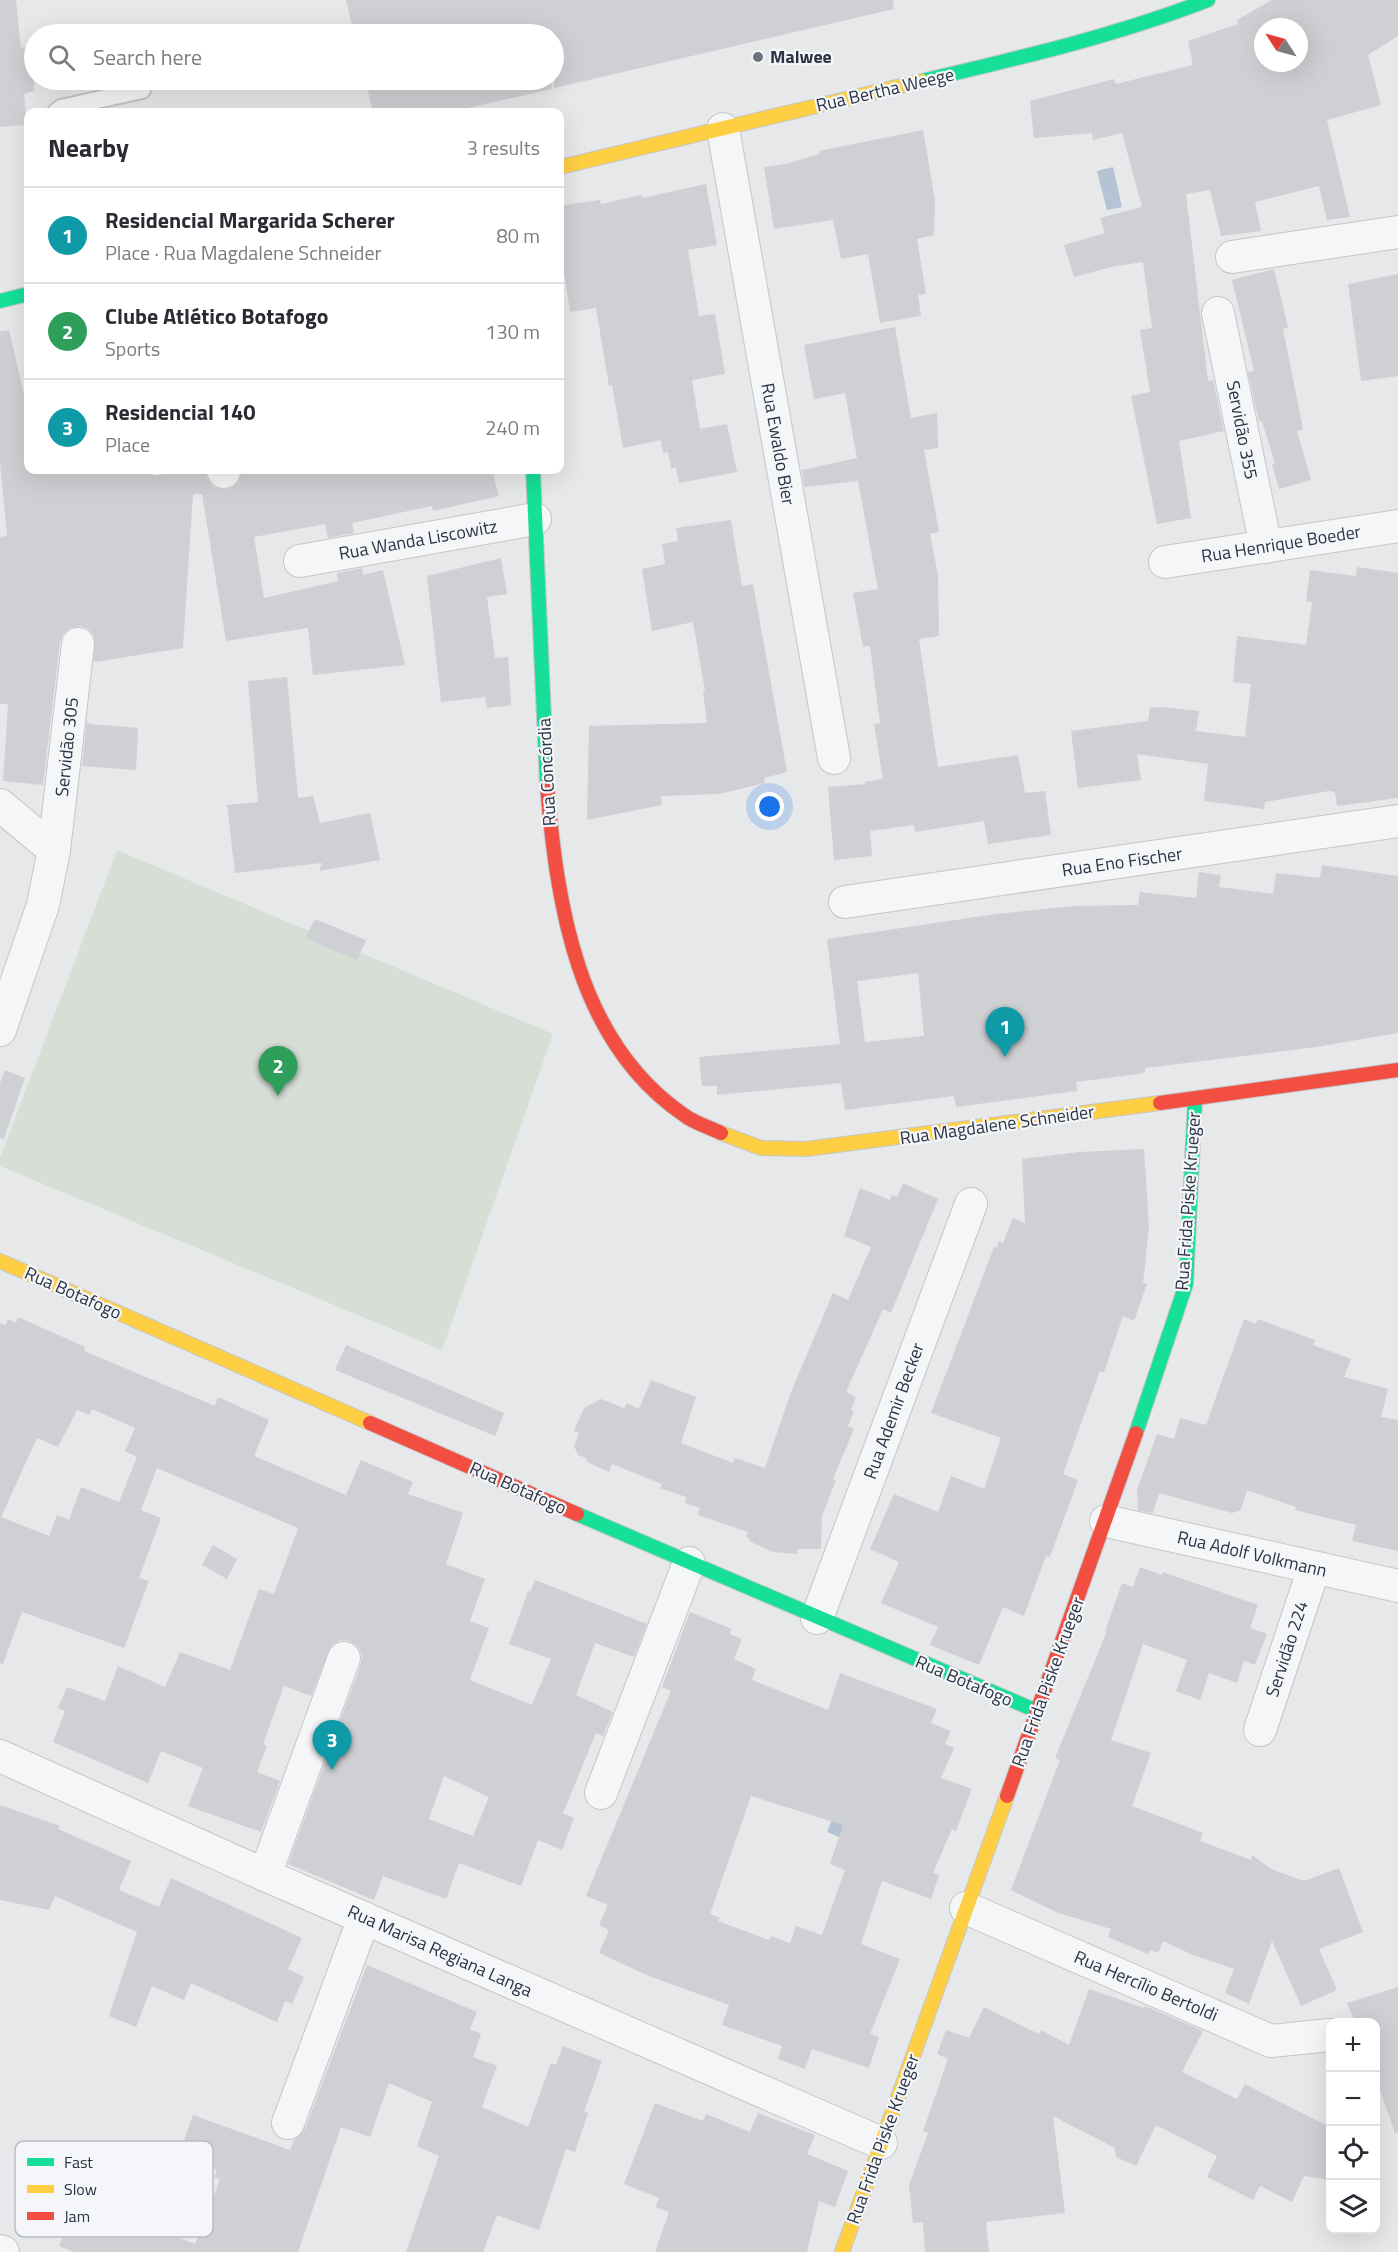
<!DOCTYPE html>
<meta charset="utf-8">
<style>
body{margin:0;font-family:"Titillium Web",sans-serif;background:#f7f7f7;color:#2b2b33}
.controls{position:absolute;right:18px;bottom:18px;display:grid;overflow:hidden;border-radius:12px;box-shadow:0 6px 24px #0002}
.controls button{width:54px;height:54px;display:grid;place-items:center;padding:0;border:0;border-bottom:2px solid #e1e1e2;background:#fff;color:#2b2b33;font:30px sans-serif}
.compass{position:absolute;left:1254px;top:18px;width:54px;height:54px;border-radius:50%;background:#fff;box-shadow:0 6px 24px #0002;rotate:306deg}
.you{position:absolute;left:770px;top:807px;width:21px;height:21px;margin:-15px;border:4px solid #fff;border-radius:50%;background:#1a73e8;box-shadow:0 0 0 9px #1a73e833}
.badge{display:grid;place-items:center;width:39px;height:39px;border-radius:50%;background:#ea580c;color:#fff;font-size:20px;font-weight:700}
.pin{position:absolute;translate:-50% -50px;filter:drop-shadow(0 2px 3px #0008)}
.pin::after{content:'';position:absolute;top:32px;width:21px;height:18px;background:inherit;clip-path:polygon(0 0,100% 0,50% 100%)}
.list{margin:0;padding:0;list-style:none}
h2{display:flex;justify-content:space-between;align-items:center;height:78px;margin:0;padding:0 24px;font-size:26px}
h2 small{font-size:20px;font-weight:400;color:#7c7c81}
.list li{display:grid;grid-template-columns:39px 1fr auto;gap:18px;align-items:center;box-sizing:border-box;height:96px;padding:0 24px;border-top:2px solid #e1e1e2}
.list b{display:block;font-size:22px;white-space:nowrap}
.list p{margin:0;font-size:20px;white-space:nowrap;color:#7c7c81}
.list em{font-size:20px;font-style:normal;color:#7c7c81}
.icon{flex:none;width:33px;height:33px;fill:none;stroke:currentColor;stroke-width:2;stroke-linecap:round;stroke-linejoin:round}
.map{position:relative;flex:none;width:1398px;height:2252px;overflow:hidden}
.search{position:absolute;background:#fff;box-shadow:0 6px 24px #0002;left:24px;top:24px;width:540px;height:66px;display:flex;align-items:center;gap:15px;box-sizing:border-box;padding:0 21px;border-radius:33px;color:#7c7c81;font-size:22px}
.panel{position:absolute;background:#fff;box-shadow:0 6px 24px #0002;left:24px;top:108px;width:540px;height:366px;border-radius:12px}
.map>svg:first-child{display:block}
.green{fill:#d6ded6}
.water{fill:#b4c4d5}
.building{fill:#ced0d3;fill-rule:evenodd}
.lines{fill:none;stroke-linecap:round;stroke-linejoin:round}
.lane-casing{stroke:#c4c6c8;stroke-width:20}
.street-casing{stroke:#c4c6c8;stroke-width:34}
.fast-casing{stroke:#c4c6c8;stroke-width:16}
.slow-casing{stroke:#c4c6c8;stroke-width:16}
.jam-casing{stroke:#c4c6c8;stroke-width:16}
.lane{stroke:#f5f6f7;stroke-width:16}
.street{stroke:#f5f6f7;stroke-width:32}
.fast{stroke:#16e098;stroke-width:14}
.slow{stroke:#ffcf43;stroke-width:14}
.jam{stroke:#f24e42;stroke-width:14}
.poi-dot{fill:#6c737f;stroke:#f4f6f9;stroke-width:2}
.labels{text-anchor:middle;stroke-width:4.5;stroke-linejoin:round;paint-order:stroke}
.poi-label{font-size:18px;font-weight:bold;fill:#2b3445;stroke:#f4f6f9;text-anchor:start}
.street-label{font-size:18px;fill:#2b3445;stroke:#f4f6f9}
.key{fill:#f4f6f9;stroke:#b8bcc3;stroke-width:1.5}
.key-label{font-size:16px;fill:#2b3445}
</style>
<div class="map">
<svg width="1398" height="2252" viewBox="0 0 1398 2252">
<rect width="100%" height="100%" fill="#e6e8ea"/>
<path class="green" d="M 117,850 L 553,1034 L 442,1350 L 0,1166 L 0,1158 Z"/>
<g class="water">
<path d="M 1113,167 L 1122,207 L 1107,210 L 1097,171 Z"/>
<path d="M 862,1799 L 839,1837 L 827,1832 L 832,1820 Z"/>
</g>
<g class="building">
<path d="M 0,0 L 16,0 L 21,48 L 34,45 L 34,91 L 24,94 L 27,125 L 0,127 Z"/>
<path d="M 346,0 L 893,0 L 894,9 L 554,88 L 554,34 L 354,34 Z"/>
<path d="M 1272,0 L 1398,0 L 1398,36 L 1368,55 L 1381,105 L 1327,120 L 1350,217 L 1327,220 L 1319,186 L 1255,202 L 1261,231 L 1221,236 L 1210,190 L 1186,194 L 1208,381 L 1213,380 L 1224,431 L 1179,441 L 1191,518 L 1157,524 L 1131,396 L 1150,392 L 1140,330 L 1152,328 L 1143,262 L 1111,267 L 1074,277 L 1064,245 L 1105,233 L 1100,218 L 1142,207 L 1122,133 L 1093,140 L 1092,133 L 1034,138 L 1030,101 L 1114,79 L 1116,84 L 1193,65 L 1188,41 L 1238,24 L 1237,20 ZM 1263,27 L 1299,27 L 1299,63 L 1263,63 Z"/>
<path d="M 365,80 L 551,80 L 552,89 L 450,112 L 373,112 Z"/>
<path d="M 923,130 L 935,200 L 934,235 L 917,239 L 926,294 L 918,295 L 921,316 L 880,323 L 868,254 L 841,259 L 833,220 L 774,229 L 764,167 L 785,164 L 820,154 L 819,151 Z"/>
<path d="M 706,184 L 717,245 L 688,250 L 699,316 L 715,314 L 725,374 L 692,380 L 700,429 L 727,424 L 737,472 L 679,483 L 676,468 L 671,468 L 668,452 L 663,453 L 661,440 L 623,448 L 612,385 L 609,386 L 596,308 L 570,312 L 562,258 L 560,259 L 560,210 L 564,210 L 564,205 L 600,200 L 601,204 L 641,195 L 642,198 Z"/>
<path d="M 1274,269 L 1288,327 L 1283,329 L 1303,429 L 1297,431 L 1311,480 L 1279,489 L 1272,465 L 1275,464 L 1262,421 L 1259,422 L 1248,372 L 1254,371 L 1232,280 Z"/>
<path d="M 1398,274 L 1398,376 L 1361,381 L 1348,284 Z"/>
<path d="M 895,327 L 911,418 L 937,413 L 938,448 L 924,450 L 939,532 L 930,534 L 938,575 L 939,636 L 919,639 L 938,767 L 1018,755 L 1025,793 L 1045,791 L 1051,835 L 988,844 L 984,821 L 915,832 L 914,825 L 870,831 L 872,856 L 834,860 L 828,787 L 866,784 L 864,782 L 883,779 L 874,724 L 880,723 L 870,646 L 863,647 L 853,593 L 878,589 L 858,481 L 804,487 L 802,470 L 857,458 L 845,393 L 814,399 L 804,345 Z"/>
<path d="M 9,330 L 28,411 L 28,470 L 152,470 L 153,476 L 188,470 L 205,470 L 207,478 L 214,487 L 224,490 L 231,488 L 239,482 L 241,470 L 492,470 L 499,496 L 433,511 L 432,506 L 352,523 L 354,533 L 328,538 L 325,524 L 254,537 L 264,598 L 338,581 L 337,573 L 362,568 L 363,575 L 383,570 L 405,665 L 313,675 L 308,628 L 226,641 L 202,494 L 193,494 L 183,648 L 94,662 L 94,666 L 94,636 L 88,629 L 81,626 L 70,628 L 63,634 L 60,642 L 43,785 L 3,781 L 8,704 L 0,704 L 0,537 L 7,536 L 0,463 L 0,331 Z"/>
<path d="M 731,520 L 742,586 L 753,584 L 787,772 L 764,778 L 765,783 L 719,794 L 661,796 L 662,805 L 587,820 L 589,726 L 707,723 L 703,691 L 705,691 L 693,622 L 652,631 L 642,569 L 665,564 L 662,544 L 678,541 L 676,528 Z"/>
<path d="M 501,558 L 507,594 L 487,597 L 495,658 L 508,657 L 511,705 L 487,708 L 485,697 L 441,702 L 427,576 Z"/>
<path d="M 1357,567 L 1398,573 L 1398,798 L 1337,806 L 1335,792 L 1329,791 L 1265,802 L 1264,809 L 1204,801 L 1208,764 L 1137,754 L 1141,780 L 1078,788 L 1071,731 L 1148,721 L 1150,708 L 1162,707 L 1199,711 L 1196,731 L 1245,737 L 1251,684 L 1233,682 L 1237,636 L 1306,645 L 1312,602 L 1306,601 L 1310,570 L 1356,576 Z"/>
<path d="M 287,677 L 298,798 L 313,796 L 320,823 L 370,813 L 380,860 L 319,871 L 322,863 L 235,873 L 227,805 L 258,802 L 248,681 Z"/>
<path d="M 87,720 L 89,724 L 138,728 L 136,770 L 82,766 Z"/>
<path d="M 1322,865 L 1398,876 L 1398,1033 L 1316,1047 L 1145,1068 L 1145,1073 L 1076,1082 L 1077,1091 L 956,1107 L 954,1096 L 845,1110 L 841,1083 L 717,1095 L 717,1086 L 702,1086 L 699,1057 L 840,1044 L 827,939 L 996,914 L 1073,906 L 1138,905 L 1140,892 L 1196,898 L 1199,872 L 1221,875 L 1219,887 L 1273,894 L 1276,873 L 1320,878 ZM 918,973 L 924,1036 L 865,1042 L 857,981 Z"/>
<path d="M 315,919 L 366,940 L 357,960 L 305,938 Z"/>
<path d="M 5,1070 L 25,1078 L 4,1139 L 0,1138 L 0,1083 Z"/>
<path d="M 1144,1149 L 1149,1227 L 1143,1283 L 1147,1284 L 1134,1321 L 1123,1316 L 1104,1372 L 1100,1371 L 1063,1474 L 1078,1480 L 1050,1557 L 1046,1556 L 1024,1616 L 1003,1607 L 979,1665 L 930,1645 L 938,1627 L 881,1603 L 899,1562 L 870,1549 L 894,1494 L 938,1512 L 951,1476 L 984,1489 L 1001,1438 L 931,1413 L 994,1247 L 997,1248 L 999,1241 L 1003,1243 L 1013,1218 L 1025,1223 L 1022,1159 L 1079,1152 Z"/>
<path d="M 903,1183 L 938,1199 L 891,1313 L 883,1309 L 846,1392 L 856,1397 L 851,1410 L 854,1411 L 848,1426 L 854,1429 L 833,1479 L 836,1480 L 822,1516 L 821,1549 L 797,1549 L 797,1554 L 773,1552 L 749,1541 L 750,1539 L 746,1537 L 748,1532 L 698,1515 L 700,1508 L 685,1503 L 686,1497 L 660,1488 L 662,1484 L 612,1464 L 609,1472 L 587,1462 L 586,1458 L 578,1455 L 574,1446 L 579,1433 L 574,1431 L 584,1408 L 601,1399 L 624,1408 L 627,1403 L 639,1409 L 651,1380 L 696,1397 L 681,1443 L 733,1463 L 735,1458 L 765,1468 L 791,1392 L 833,1293 L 848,1300 L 871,1247 L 844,1236 L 860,1188 L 890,1200 L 892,1195 L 897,1197 Z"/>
<path d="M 18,1317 L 85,1347 L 84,1351 L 215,1406 L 218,1397 L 269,1420 L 254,1456 L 346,1495 L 361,1460 L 413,1482 L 408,1494 L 463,1513 L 446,1564 L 485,1579 L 470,1621 L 489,1628 L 470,1680 L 532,1705 L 551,1659 L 509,1644 L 528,1591 L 530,1592 L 535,1580 L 647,1624 L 634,1657 L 595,1643 L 576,1695 L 613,1712 L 603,1736 L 596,1733 L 563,1813 L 574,1818 L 562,1850 L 538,1840 L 521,1886 L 459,1863 L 446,1899 L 383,1876 L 374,1900 L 288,1864 L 361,1664 L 362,1655 L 358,1647 L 350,1641 L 340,1640 L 332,1645 L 311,1696 L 284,1686 L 263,1744 L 267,1746 L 257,1772 L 280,1781 L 261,1832 L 188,1806 L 203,1768 L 161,1751 L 148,1783 L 53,1742 L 65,1711 L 58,1708 L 67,1687 L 105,1701 L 118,1666 L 165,1687 L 180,1652 L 230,1670 L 259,1589 L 274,1594 L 298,1528 L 157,1468 L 141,1510 L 161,1518 L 139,1578 L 149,1581 L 124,1648 L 22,1612 L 3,1664 L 0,1663 L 0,1323 L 6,1325 L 8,1319 L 16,1323 ZM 92,1409 L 135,1428 L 125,1451 L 137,1457 L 119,1502 L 81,1487 L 69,1520 L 57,1515 L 49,1536 L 1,1517 L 37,1438 L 58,1447 L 77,1410 L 90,1415 ZM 444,1776 L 489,1797 L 473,1836 L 429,1819 Z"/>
<path d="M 1244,1319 L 1256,1324 L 1258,1319 L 1315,1340 L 1313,1345 L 1351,1359 L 1344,1377 L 1388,1389 L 1381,1417 L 1398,1420 L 1398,1551 L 1352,1541 L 1356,1525 L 1295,1510 L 1296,1507 L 1247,1490 L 1241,1510 L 1232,1513 L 1159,1493 L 1153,1513 L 1138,1510 L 1137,1490 L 1157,1434 L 1174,1439 L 1180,1418 L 1206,1425 Z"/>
<path d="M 346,1345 L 504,1413 L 495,1436 L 335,1370 Z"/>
<path d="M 213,1545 L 237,1559 L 227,1579 L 202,1565 Z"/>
<path d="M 1140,1567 L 1162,1575 L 1163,1572 L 1258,1605 L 1250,1628 L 1267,1634 L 1255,1665 L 1244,1661 L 1237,1683 L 1209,1673 L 1200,1700 L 1176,1691 L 1187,1660 L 1143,1644 L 1111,1740 L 1151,1753 L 1132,1806 L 1203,1833 L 1200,1841 L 1251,1860 L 1252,1855 L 1271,1869 L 1304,1881 L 1339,1868 L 1363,1932 L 1319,1949 L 1337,1990 L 1301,2006 L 1272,1941 L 1249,2004 L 1225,1993 L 1234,1969 L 1193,1955 L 1163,1941 L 1158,1953 L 1150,1950 L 1148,1954 L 1108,1937 L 1111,1929 L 1056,1912 L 1011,1890 L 1060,1760 L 1055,1758 L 1107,1631 L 1105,1631 L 1122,1583 L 1133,1587 Z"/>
<path d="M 690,1612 L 732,1629 L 730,1634 L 742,1639 L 734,1659 L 756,1669 L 752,1680 L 828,1710 L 840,1673 L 937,1709 L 931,1723 L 951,1731 L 945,1744 L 954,1748 L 941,1778 L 972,1789 L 956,1831 L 952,1829 L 933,1873 L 939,1875 L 931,1899 L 882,1881 L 861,1944 L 900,1959 L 870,2034 L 879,2037 L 869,2068 L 812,2049 L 805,2069 L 778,2059 L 782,2046 L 722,2025 L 729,2005 L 649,1976 L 599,1953 L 609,1930 L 599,1925 L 608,1905 L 586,1896 L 671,1691 L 662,1687 ZM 751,1796 L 843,1825 L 830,1864 L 845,1870 L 822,1935 L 796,1926 L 790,1943 L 771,1936 L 769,1940 L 718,1921 L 720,1918 L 710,1914 Z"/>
<path d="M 0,1805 L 60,1826 L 58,1829 L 131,1861 L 119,1890 L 159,1907 L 171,1878 L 302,1938 L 288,1969 L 304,1977 L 292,2004 L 285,2001 L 277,2022 L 191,1983 L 184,2000 L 152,1986 L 136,2027 L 109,2016 L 137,1932 L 55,1896 L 49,1910 L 0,1900 Z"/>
<path d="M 367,1965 L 477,2012 L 470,2029 L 481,2034 L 473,2057 L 497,2066 L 482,2107 L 528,2127 L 551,2063 L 556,2065 L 563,2046 L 602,2061 L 584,2112 L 588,2113 L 575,2152 L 566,2149 L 539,2230 L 497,2215 L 483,2252 L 406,2252 L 439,2156 L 417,2146 L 432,2102 L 389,2083 L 370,2137 L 341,2127 L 298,2252 L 74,2252 L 59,2246 L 70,2216 L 59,2211 L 68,2190 L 79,2194 L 81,2189 L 152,2216 L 148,2226 L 195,2244 L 220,2179 L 214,2177 L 217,2169 L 204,2168 L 178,2157 L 193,2115 L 290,2150 L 294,2140 L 305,2129 Z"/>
<path d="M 1398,1987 L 1398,2133 L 1395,2133 L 1376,2079 L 1376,2022 L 1355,2022 L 1347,2003 Z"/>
<path d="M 1089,1989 L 1144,2008 L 1145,2006 L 1203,2031 L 1182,2072 L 1237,2099 L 1245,2084 L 1330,2127 L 1330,2180 L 1304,2176 L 1292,2202 L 1260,2186 L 1253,2200 L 1207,2177 L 1217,2156 L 1156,2125 L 1136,2166 L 1116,2157 L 1115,2148 L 1053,2116 L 1065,2213 L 986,2222 L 989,2252 L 925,2252 L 923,2222 L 913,2223 L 909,2185 L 928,2133 L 923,2131 L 948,2059 L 937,2054 L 946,2030 L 969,2038 L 984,2007 L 1039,2034 L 1041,2030 L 1069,2045 Z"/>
<path d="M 655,2103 L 703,2121 L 706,2114 L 750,2132 L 758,2113 L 815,2135 L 807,2154 L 848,2171 L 835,2207 L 819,2201 L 807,2252 L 655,2252 L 669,2212 L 655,2207 L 659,2198 L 624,2184 Z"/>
</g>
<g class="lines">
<g class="lane-casing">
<path id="lane" d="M 56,112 L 61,108 L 142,90"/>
</g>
<g class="street-casing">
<g id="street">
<path d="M 723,129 L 834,758"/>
<path d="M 1232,257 L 1398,232"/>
<path d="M 1218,313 L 1266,547"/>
<path d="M 223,470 L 224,472"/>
<path d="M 300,561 L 535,519"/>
<path d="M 1165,562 L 1398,526"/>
<path d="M 0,805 L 54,850 L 43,905 L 0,1030"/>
<path d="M 54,850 L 78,644"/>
<path d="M 845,902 L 1398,821"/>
<path d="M 1106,1521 L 1398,1586"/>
<path d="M 817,1618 L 971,1204"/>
<path d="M 1260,1730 L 1314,1568"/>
<path d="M 0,1756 L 265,1875 L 881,2143"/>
<path d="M 601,1793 L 689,1563"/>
<path d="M 265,1875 L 344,1658"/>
<path d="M 966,1908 L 1271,2041 L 1330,2035"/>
<path d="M 288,2123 L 364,1918"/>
<path d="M 0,2251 L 3,2252"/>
</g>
</g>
<g class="fast-casing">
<g id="fast">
<path d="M 922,81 C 1019,58 1115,36 1208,0"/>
<path d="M 0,301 L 28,294"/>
<path d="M 533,470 L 547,785"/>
<path d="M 1136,1433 L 1186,1284 L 1195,1099"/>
<path d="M 577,1514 L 1037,1711"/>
</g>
</g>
<g class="slow-casing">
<g id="slow">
<path d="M 560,167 L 922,81"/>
<path d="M 721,1133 L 761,1148 L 806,1149 L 1160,1103"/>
<path d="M 0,1261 L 370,1423"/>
<path d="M 842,2252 L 1007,1796"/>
</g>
</g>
<g class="jam-casing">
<g id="jam">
<path d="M 547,785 C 557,905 577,1042 684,1115 C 694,1123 709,1127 721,1133"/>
<path d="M 1160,1103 L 1398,1070"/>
<path d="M 370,1423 L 577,1514"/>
<path d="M 1007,1796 L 1136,1433"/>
</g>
</g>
<use href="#lane" class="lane"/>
<use href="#street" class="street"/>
<use href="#fast" class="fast"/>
<use href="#slow" class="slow"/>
<use href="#jam" class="jam"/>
</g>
<circle class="poi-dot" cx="758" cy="57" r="6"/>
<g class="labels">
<g class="poi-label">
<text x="770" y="63">Malwee</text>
</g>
<g class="street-label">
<text transform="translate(885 90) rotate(-13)" y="6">Rua Bertha Weege</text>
<text transform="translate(1242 430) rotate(79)" y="6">Servidão 355</text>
<text transform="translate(778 444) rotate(80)" y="6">Rua Ewaldo Bier</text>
<text transform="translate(418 540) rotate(-10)" y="6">Rua Wanda Liscowitz</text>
<text transform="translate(1281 544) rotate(-9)" y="6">Rua Henrique Boeder</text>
<text transform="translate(67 747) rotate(-84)" y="6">Servidão 305</text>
<text transform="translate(547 772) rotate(-93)" y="6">Rua Concórdia</text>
<text transform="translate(1122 862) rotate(-8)" y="6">Rua Eno Fischer</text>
<text transform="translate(997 1125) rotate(-8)" y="6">Rua Magdalene Schneider</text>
<text transform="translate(1188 1201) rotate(-86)" y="6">Rua Frida Piske Krueger</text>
<text transform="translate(73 1293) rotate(24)" y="6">Rua Botafogo</text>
<text transform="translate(894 1411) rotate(-70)" y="6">Rua Ademir Becker</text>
<text transform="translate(518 1488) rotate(24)" y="6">Rua Botafogo</text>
<text transform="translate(1252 1554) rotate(13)" y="6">Rua Adolf Volkmann</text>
<text transform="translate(1287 1649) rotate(-72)" y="6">Servidão 224</text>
<text transform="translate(964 1681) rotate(23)" y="6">Rua Botafogo</text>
<text transform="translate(1048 1682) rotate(-70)" y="6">Rua Frida Piske Krueger</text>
<text transform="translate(440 1951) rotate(24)" y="6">Rua Marisa Regiana Langa</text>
<text transform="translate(1146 1986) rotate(23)" y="6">Rua Hercílio Bertoldi</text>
<text transform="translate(883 2139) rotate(-70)" y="6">Rua Frida Piske Krueger</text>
</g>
</g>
<rect x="15" y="2141" width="198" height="96" rx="9" class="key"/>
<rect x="27" y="2158" width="27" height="8" fill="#16e098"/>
<rect x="27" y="2185" width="27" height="8" fill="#ffcf43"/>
<rect x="27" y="2212" width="27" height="8" fill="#f24e42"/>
<g class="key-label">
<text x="64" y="2168">Fast</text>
<text x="64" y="2195">Slow</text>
<text x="64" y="2222">Jam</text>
</g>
</svg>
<div class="controls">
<button>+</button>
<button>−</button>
<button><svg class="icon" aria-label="locate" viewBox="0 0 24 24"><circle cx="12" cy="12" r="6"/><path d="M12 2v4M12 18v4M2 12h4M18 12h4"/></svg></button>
<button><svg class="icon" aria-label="layers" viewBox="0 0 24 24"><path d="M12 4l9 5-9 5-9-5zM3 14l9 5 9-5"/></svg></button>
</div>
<svg class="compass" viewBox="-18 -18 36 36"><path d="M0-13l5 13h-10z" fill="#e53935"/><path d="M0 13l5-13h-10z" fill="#7c7c81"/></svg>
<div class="you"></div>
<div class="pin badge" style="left:1005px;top:1057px;background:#0f9aa8">1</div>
<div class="pin badge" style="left:278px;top:1096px;background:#2e9e5b">2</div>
<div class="pin badge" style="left:332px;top:1770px;background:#0f9aa8">3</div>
<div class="search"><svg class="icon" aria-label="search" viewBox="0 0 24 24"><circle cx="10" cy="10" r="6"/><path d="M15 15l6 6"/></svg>Search here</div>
<section class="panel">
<h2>Nearby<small>3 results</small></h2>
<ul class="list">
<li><span class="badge" style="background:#0f9aa8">1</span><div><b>Residencial Margarida Scherer</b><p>Place · Rua Magdalene Schneider</p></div><em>80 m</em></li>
<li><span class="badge" style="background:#2e9e5b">2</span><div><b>Clube Atlético Botafogo</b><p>Sports</p></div><em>130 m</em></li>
<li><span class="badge" style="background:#0f9aa8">3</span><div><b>Residencial 140</b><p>Place</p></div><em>240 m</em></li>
</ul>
</section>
</div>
